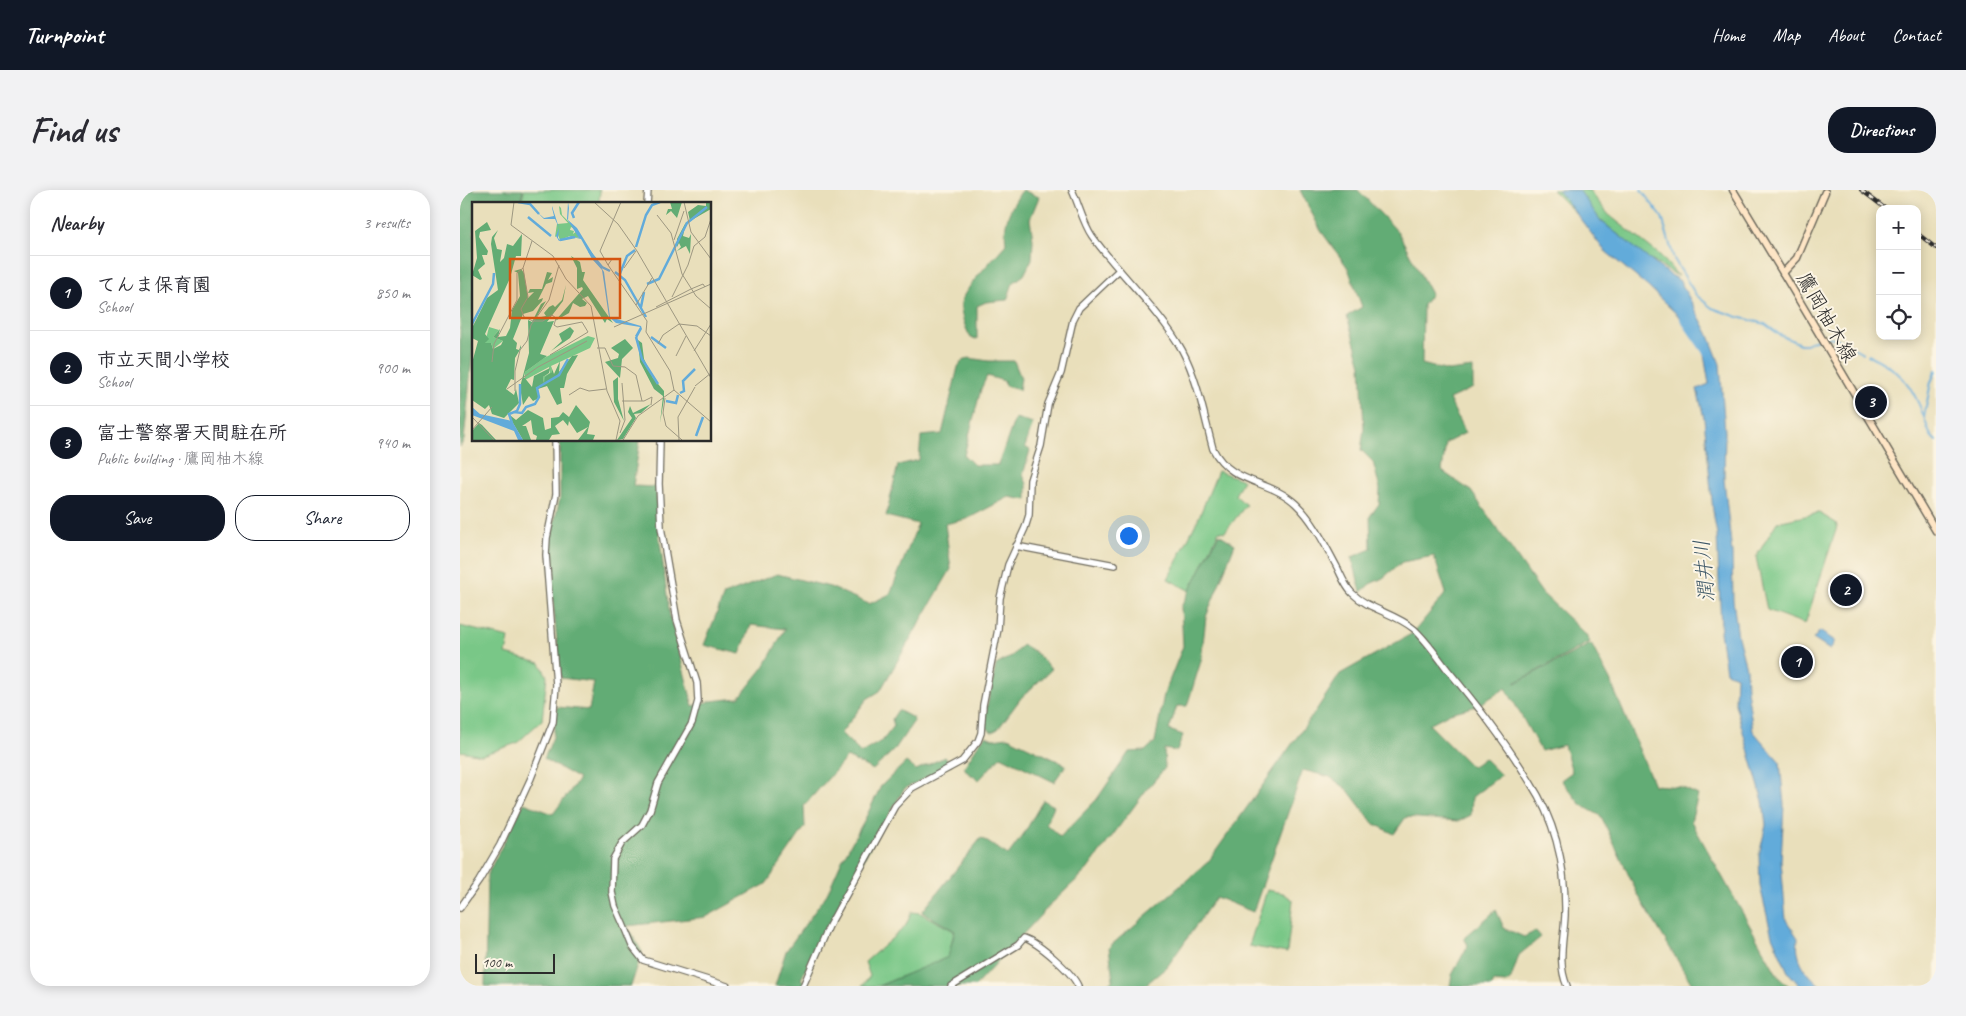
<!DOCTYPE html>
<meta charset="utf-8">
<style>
body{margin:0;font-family:Caveat,"Klee One",sans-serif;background:#f2f2f3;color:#2b2b33}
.controls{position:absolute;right:15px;top:15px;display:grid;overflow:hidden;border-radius:10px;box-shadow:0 2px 12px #0003}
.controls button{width:45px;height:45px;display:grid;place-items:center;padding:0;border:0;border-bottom:1px solid #e1e1e2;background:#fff;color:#2b2b33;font:25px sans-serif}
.scale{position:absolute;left:15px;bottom:12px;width:80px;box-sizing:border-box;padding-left:5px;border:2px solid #2b2b2b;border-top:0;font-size:14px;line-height:18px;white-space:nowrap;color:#2b2b2b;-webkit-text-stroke:4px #fcf5e5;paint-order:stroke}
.you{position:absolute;left:668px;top:345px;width:18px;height:18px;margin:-12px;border:4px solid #fff;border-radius:50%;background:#1a73e8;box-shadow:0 0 0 8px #1a73e833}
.badge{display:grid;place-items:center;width:32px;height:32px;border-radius:50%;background:#111827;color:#fff;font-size:16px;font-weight:700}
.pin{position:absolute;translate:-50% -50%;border:2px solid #fff;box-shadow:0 1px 5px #0006}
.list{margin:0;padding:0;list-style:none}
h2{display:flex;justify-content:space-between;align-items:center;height:65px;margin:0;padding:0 20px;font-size:21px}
h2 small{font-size:16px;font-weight:400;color:#7c7c81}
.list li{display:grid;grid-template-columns:32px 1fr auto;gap:15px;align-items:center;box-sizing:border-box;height:75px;padding:0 20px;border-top:1px solid #e1e1e2}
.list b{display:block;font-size:19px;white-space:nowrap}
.list p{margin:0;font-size:16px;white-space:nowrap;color:#7c7c81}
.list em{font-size:16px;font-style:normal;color:#7c7c81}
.actions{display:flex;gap:10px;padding:15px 20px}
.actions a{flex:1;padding:11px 0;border:1px solid #111827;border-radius:20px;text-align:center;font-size:18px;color:#111827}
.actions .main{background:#111827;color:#fff}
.icon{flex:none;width:28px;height:28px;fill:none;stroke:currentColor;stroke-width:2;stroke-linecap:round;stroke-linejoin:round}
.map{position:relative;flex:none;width:1476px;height:796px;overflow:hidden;border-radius:20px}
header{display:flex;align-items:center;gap:30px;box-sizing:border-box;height:70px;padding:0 25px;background:#111827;color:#fff}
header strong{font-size:24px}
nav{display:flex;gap:28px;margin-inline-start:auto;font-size:18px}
.intro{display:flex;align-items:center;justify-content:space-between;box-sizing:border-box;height:120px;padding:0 30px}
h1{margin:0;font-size:35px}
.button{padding:12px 22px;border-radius:20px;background:#111827;color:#fff;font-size:18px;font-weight:700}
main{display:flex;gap:30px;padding:0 30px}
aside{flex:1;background:#fff;border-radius:20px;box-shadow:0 2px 12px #0003}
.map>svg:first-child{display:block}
.green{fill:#79c787;stroke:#527959}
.forest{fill:#62ac74;stroke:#466c50}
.water{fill:#62abda;stroke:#466b82}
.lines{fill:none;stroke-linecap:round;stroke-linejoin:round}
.stream{stroke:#62abda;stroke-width:2}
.river{stroke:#62abda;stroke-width:10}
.tertiary-casing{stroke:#6e6a5d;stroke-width:8}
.secondary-casing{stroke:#6e6a5d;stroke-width:9}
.tertiary{stroke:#fff;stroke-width:5.5}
.secondary{stroke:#fee5c5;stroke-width:6}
.rail-casing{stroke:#2b2b2b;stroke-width:4}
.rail{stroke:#fcf5e5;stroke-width:2;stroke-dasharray:5.5;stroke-linecap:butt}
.labels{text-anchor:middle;stroke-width:4;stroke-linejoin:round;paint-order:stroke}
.street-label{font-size:20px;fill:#2b2b2b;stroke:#fcf5e5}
.water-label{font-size:21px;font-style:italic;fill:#3e5868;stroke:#fcf5e5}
.inset-river{fill:none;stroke:#62abda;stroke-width:2.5}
.inset-road{fill:none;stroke:#9d9781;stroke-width:1}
.view{fill:#d5540f;fill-opacity:0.15;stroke:#d5540f;stroke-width:2.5}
.inset-edge{fill:none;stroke:#2b2b2b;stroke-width:2.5}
</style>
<header>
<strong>Turnpoint</strong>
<nav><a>Home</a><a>Map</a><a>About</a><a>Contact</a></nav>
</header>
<div class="intro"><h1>Find us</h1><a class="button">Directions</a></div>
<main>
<aside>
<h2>Nearby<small>3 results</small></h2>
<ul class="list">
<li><span class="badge">1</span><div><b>てんま保育園</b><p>School</p></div><em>850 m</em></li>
<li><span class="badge">2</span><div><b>市立天間小学校</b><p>School</p></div><em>900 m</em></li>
<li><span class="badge">3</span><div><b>富士警察署天間駐在所</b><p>Public building · 鷹岡柚木線</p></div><em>940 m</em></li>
</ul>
<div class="actions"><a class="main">Save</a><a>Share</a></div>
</aside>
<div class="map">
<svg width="1476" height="796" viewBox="0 0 1476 796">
<rect width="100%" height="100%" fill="#fcf5e5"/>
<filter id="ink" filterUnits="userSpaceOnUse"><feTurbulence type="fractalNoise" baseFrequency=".02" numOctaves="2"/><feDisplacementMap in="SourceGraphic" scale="10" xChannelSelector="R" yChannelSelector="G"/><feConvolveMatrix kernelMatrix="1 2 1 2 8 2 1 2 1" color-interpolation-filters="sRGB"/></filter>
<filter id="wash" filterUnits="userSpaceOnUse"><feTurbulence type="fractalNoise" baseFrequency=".0096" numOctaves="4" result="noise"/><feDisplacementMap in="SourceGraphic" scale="20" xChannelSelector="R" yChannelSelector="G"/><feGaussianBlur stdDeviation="1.12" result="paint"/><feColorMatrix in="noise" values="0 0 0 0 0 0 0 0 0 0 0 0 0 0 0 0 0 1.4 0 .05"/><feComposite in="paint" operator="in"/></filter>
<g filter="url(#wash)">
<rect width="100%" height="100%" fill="#e9dfbb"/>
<g class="green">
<path d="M 64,0 L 140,0 L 139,14 L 61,14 Z"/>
<path d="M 1092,0 L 1129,0 L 1149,25 L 1200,65 L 1218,86 L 1184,66 L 1139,29 L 1121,28 Z"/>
<path d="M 758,281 L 783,290 L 775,305 L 786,315 L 765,342 L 759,341 L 730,401 L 708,389 L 739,327 Z"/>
<path d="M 1359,323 L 1376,333 L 1377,337 L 1345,434 L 1307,420 L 1296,367 L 1317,332 Z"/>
<path d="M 0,436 L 49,448 L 46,464 L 80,473 L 87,486 L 82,530 L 57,553 L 22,565 L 0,561 Z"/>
<path d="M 807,700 L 823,703 L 833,710 L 827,763 L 789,756 Z"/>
<path d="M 452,722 L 460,723 L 494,741 L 489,767 L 418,796 L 402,796 L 410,786 L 405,772 L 445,737 Z"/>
</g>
<g class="forest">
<path d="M 0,0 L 63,0 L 60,14 L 14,14 L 14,147 L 4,250 L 0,257 Z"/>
<path d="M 562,0 L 579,7 L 570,29 L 573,50 L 572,69 L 564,85 L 553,93 L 547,110 L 526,112 L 517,116 L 517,149 L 511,148 C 506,140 500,124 501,114 C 501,101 537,65 546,54 C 543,30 550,20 562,0 Z"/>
<path d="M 840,0 L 898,0 L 938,42 L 971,104 L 963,115 L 962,174 L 988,181 L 1013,178 L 1013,198 L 989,209 L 1005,243 L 986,253 L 982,281 L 1011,301 L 1082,403 L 1125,444 L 1130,452 L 1055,493 L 1131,454 L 1150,490 L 1194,595 L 1221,597 L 1238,605 L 1231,631 L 1318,786 L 1329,796 L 1233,796 L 1178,705 L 1141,626 L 1121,615 L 1101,590 L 1112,582 L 1104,555 L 1081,561 L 1046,498 L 1017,516 L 990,523 L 969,534 L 1012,577 L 1024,568 L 1041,585 L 1012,607 L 1011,625 L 999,631 L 946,627 L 934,644 L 913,633 L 887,599 L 870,587 L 843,580 L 793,722 L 756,707 L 707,777 L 684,796 L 646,796 L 653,790 L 649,757 L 748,672 L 857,519 L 880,484 L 953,443 L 986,403 L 974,366 L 942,372 L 923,388 L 910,394 L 901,402 L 892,367 L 911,359 L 910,326 L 919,314 L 920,299 L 913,272 L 901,260 L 904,239 L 901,175 L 887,126 L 902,117 L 888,78 L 861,41 Z"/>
<path d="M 508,168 L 529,171 L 554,171 L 561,188 L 559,200 L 545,196 L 544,191 L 527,186 L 521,199 L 504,265 L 514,275 L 538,275 L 555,228 L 573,233 L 565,257 L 570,260 L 563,285 L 567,294 L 567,310 L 549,307 L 507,329 L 485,334 L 491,379 L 420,501 L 407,509 L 381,543 L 401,563 L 423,550 L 434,536 L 432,529 L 438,520 L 453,528 L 454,531 L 435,559 L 413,580 L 387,567 L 344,616 L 345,637 L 306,694 L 246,727 L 167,736 L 182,762 L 171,796 L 25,796 L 27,685 L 64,613 L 93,624 L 119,589 L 84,569 L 93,547 L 97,517 L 129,520 L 134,492 L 101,488 L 90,384 L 90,348 L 100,309 L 100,250 L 180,250 L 173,296 L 196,297 L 200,352 L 210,427 L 233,516 L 251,511 L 279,508 L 304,477 L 325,439 L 291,435 L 280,464 L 244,455 L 264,405 L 317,384 L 370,397 L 409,414 L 430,404 L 458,334 L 426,326 L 438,275 L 459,270 L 461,246 L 482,244 L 498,177 L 502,171 Z"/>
<path d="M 759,344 L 775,354 L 746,427 L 741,471 L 727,516 L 717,516 L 709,540 L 723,545 L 717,561 L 704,559 L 705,578 L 687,599 L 627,680 L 591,714 L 515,796 L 419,796 L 488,767 L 495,741 L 462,722 L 521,648 L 548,665 L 565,642 L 583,610 L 594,616 L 586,634 L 600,647 L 637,609 L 669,562 L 685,561 L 695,552 L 704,504 L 723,456 L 721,417 Z"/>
<path d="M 562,455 L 574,461 L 592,479 L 561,508 L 538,539 L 532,542 L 523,535 L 536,475 L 552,466 Z"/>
<path d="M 526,546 L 533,549 L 548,547 L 606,575 L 594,592 L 541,566 L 519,590 L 507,582 L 504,577 L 522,549 Z"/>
<path d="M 485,567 L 492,574 L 444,599 L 409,659 L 382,713 L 356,757 L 341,789 L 349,796 L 315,796 L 326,761 L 367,704 L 382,670 L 405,629 L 421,596 L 446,572 L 456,580 Z"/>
<path d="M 1036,720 L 1044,738 L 1064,747 L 1076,741 L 1081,747 L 1059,765 L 1051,789 L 1046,793 L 1034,792 L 1032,796 L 990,796 L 992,785 L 1008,755 L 1004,748 Z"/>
</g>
<g class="water">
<path d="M 1098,0 L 1119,0 L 1141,31 L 1199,77 L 1220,91 L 1248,143 L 1260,174 L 1265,242 L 1264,289 L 1272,363 L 1273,410 L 1278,447 L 1286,478 L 1287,499 L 1293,541 L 1320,572 L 1324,615 L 1321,671 L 1326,730 L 1338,748 C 1335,770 1345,782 1361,796 L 1340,796 L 1328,782 L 1312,746 L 1300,696 L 1299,665 L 1306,635 L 1303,611 L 1275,514 L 1276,486 L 1266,482 L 1260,442 L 1261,438 L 1257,345 L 1253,321 L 1244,228 L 1237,199 L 1249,194 L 1241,147 L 1187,96 L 1144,60 Z"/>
<path d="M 1360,441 L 1375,451 L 1370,460 L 1353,449 Z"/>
</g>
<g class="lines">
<g class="stream">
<path d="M 1181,0 L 1202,27 L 1214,69 L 1236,105 L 1252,118 L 1278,127 L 1305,134 L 1320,145 L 1340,154 L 1346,154 L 1359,148"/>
<path d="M 1364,147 L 1376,148 L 1403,163"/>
<path d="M 1408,165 C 1440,179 1452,194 1464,227 C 1468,237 1468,245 1476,251"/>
<path d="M 1464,227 L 1471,192 L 1476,180"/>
</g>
<path class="river" d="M 1225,129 L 1250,165"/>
</g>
</g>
<g filter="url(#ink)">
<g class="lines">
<g class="tertiary-casing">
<g id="tertiary">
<path d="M 612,0 C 619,15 623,33 632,46 C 660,85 699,119 722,160 C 738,190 744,226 753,259 C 771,295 810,289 836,314 C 854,331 865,355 877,377 C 881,385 885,396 892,403 C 909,420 935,423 954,439 C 966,450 977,466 987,479 C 1017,515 1046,552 1070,592 C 1096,632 1106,678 1105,725 C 1104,749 1097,773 1107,796"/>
<path d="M 187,14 L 188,0"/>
<path d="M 200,250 L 199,294 L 201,337 L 217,430 L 237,493 L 238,511 L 232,533 L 198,593 L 190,620 L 182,635 L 162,653 L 153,669 L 152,702 L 155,716 L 163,734 L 172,756 L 183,770 L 267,796"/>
<path d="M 556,356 L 655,375"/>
<path d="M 0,718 L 19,691 L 40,655 L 71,588 L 93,532 L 96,495 L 86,365 L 87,348 L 96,304 L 95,250"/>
<path d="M 343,796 L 369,736 L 435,616 L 452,598 L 502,571 L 518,551 L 521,543 L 523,515 L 538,439 L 540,408 L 548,375 L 565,338 L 569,325 L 570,290 L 581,256 L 588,214 L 601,183 L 613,130 L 619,118 L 659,80"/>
<path d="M 491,796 L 558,755 L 564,748 C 579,753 612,782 618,796"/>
</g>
</g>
<g class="secondary-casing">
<g id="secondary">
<path d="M 1273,0 L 1323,83 L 1337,68 L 1365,2"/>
<path d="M 1323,83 L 1476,341"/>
</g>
</g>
<use href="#tertiary" class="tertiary"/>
<use href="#secondary" class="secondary"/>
<g class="rail-casing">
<g id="rail">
<path d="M 1401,0 L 1426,19"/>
<path d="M 1457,43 L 1476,58"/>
</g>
</g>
<use href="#rail" class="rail"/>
</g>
</g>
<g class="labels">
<g class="street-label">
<text transform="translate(1367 127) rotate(60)" y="7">鷹岡柚木線</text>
</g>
<g class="water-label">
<text transform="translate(1244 381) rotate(-95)" y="7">潤井川</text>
</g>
</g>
<g transform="translate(12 12)">
<rect width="239" height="239" fill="#e9dfbb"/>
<path d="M 87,4 L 89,6 L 90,13 L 105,28 L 99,25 L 98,28 L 102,29 L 101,32 L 105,29 L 107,36 L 98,34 L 88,38 L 86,33 L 83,35 L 85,22 L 96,21 L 88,12 ZM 17,125 L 27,128 L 21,135 L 31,139 L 21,147 L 19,141 L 13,141 ZM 116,134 L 123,136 L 118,146 L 79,164 L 80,170 L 72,181 L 71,175 L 78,171 L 77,165 L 53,178 L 53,170 L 72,156 Z" fill="#79c787"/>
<path d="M 198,0 L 210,0 L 205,16 L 199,9 L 194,13 L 196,7 L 200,7 ZM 234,0 L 239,0 L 239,7 L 218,19 L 216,10 L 226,3 L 234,4 ZM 15,20 L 19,28 L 8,30 L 7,35 L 16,49 L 15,53 L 10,53 L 13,62 L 6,68 L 10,77 L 8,78 L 0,73 L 5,56 L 3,29 ZM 214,20 L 211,34 L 217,36 L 219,32 L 218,52 L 214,44 L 205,49 L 209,45 L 207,41 L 205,45 L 205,37 ZM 26,28 L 22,36 L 25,47 L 30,48 L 28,60 L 32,56 L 35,42 L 41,44 L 50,32 L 49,54 L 44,54 L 38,76 L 13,132 L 17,137 L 13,141 L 19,141 L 21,147 L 29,143 L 31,139 L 21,135 L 28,127 L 26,135 L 34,134 L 38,126 L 40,108 L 48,94 L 46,71 L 42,69 L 49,67 L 52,71 L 56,96 L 62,90 L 56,91 L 58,87 L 70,87 L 75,70 L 80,71 L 76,78 L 81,75 L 80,80 L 74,82 L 66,98 L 71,96 L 70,99 L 61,109 L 51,112 L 41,137 L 45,141 L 44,147 L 47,148 L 49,143 L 49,146 L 43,156 L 42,178 L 39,177 L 34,187 L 42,193 L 44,187 L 47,201 L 32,216 L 20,212 L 17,203 L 13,207 L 0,198 L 0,161 L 6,139 L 0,136 L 0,126 L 15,96 L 26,88 L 19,42 L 20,35 ZM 99,54 L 108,60 L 110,70 L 113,70 L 111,78 L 141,121 L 135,117 L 133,121 L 116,94 L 110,97 L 115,101 L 113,104 L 108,105 L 101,101 L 97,111 L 83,119 L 111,87 L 110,85 L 105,87 L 105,66 ZM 94,83 L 91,99 L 75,120 L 82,119 L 68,152 L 75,154 L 53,170 L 52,175 L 60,185 L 62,174 L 78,166 L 77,171 L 71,175 L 72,181 L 73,175 L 80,170 L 79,164 L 82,172 L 88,159 L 87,170 L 100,154 L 106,153 L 95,172 L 92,186 L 88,186 L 90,201 L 85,203 L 75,184 L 66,187 L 67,196 L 61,199 L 57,194 L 51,203 L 48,185 L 57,151 L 56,118 L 60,120 L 69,102 L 74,99 L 64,116 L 74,114 L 72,111 L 77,105 L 81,103 L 83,105 L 90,98 ZM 98,125 L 102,129 L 98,136 L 79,149 L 90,139 L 87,132 ZM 153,137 L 161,146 L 150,157 L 148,176 L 133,160 L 146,156 L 147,152 L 139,146 ZM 166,138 L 170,141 L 172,157 L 181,176 L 192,189 L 192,197 L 188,221 L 191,194 L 182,187 L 168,160 ZM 146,175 L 146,197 L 152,219 L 142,200 L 141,179 ZM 179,202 L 169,211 L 162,212 L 164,216 L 151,237 L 145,238 L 160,216 L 156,210 L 158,204 L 161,211 ZM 104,203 L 118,220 L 115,232 L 123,233 L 121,238 L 106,238 L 116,225 L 105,231 L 97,219 L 96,224 L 91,218 L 83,224 L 88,232 L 80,233 L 77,238 L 64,238 L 65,234 L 61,232 L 59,218 L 50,224 L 54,224 L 59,238 L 51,238 L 38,216 L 39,214 L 44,218 L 56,208 L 71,216 L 73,228 L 79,226 L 79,216 L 87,215 L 91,210 L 97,215 ZM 7,221 L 10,223 L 24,238 L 0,238 L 0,229 Z" fill="#62ac74"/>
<path d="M 96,0 L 97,6 L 96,18 L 105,26 L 132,70 L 138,115 L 169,124 L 170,127 L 165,136 L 163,134 L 168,125 L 144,121 L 137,115 L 130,68 L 120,57 L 109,37 L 100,35 L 87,39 L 84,34 L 87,26 L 83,17 L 72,17 L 65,10 L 72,16 L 82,14 L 80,6 L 80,4 L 87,26 L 86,36 L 88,38 L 99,34 L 107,36 L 95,17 ZM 0,205 L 8,212 L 40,219 L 51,238 L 46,238 L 42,229 L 0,213 Z" fill="#62abda"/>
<path class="inset-river" d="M 46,0 L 58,2 L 67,12M 56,15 L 79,34M 102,16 L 100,11 L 107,0M 88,38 L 103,35M 164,45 L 174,13 L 180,3 L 188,0M 117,49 L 130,65 L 138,69M 143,70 L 153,78 L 174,115M 147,74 L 155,54 L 163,48M 175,82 L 187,77 L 215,21 L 235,5M 169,105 L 172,90M 0,122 L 21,82 L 22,71M 164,135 L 170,157 L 186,182M 179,135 L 194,146M 208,191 L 212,189 L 211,179 L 223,167M 194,199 L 204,201 L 206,193M 42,210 L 50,211 L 54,205 L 63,202 L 67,195 L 65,186 L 87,173 L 96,157M 40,221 L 37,212 L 45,209 L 48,202 L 48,182M 224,234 L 231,215"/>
<path class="inset-road" d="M 42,0 L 39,23 L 81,54 L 94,77 L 119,104 L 135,189 L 148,219 L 144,238M 122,0 L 146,22 L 165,49 L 239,176M 212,0 L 219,30 L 239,57M 185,13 L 199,31 L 210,72 L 224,94 L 239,107M 202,38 L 212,9M 140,57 L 136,63 L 128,49 L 149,0M 136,63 L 175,119 L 174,130 L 198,169 L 202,188 L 166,214 L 151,238M 51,66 L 56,95 L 49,107 L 52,115 L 61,119 L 71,119 L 80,113 L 84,116 L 82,123 L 85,125 L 110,120 L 116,130 L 78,153M 152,66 L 164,49M 200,95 L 216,63 L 222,44 L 233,35 L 239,17M 164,103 L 180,76M 184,105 L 219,87 L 231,82 L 233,85M 142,125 L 239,82M 186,142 L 191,133 L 207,122 L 225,124 L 239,134M 125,146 L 133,146 L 141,164 L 153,165 L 164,173 L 170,199M 222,149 L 239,122M 204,154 L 214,134M 20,160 L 22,142 L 45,98 L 45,71 L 51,66 L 60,39M 223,184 L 239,171M 35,187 L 66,165 L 115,139M 202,188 L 239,220M 43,189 L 43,169 L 48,148 L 55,139 L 59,123 L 77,98 L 87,63M 97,193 L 108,186 L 117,189 L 134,187M 193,196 L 191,211 L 194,224 L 210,238M 150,199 L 172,199 L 180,195 L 179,203M 0,215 L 22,238M 0,228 L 20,205M 148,231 L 153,218 L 150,181M 207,238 L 206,215 L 223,185"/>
<path class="view" d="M 38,57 L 148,57 L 148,116 L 38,116 Z"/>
<rect width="239" height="239" class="inset-edge"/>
</g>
</svg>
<div class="controls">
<button>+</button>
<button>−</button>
<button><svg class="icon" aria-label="locate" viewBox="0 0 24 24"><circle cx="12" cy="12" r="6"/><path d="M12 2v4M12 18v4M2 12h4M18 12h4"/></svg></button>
</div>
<div class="scale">100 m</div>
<div class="you"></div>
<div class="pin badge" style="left:1337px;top:472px">1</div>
<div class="pin badge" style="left:1386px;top:400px">2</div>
<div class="pin badge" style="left:1411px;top:212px">3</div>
</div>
</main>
